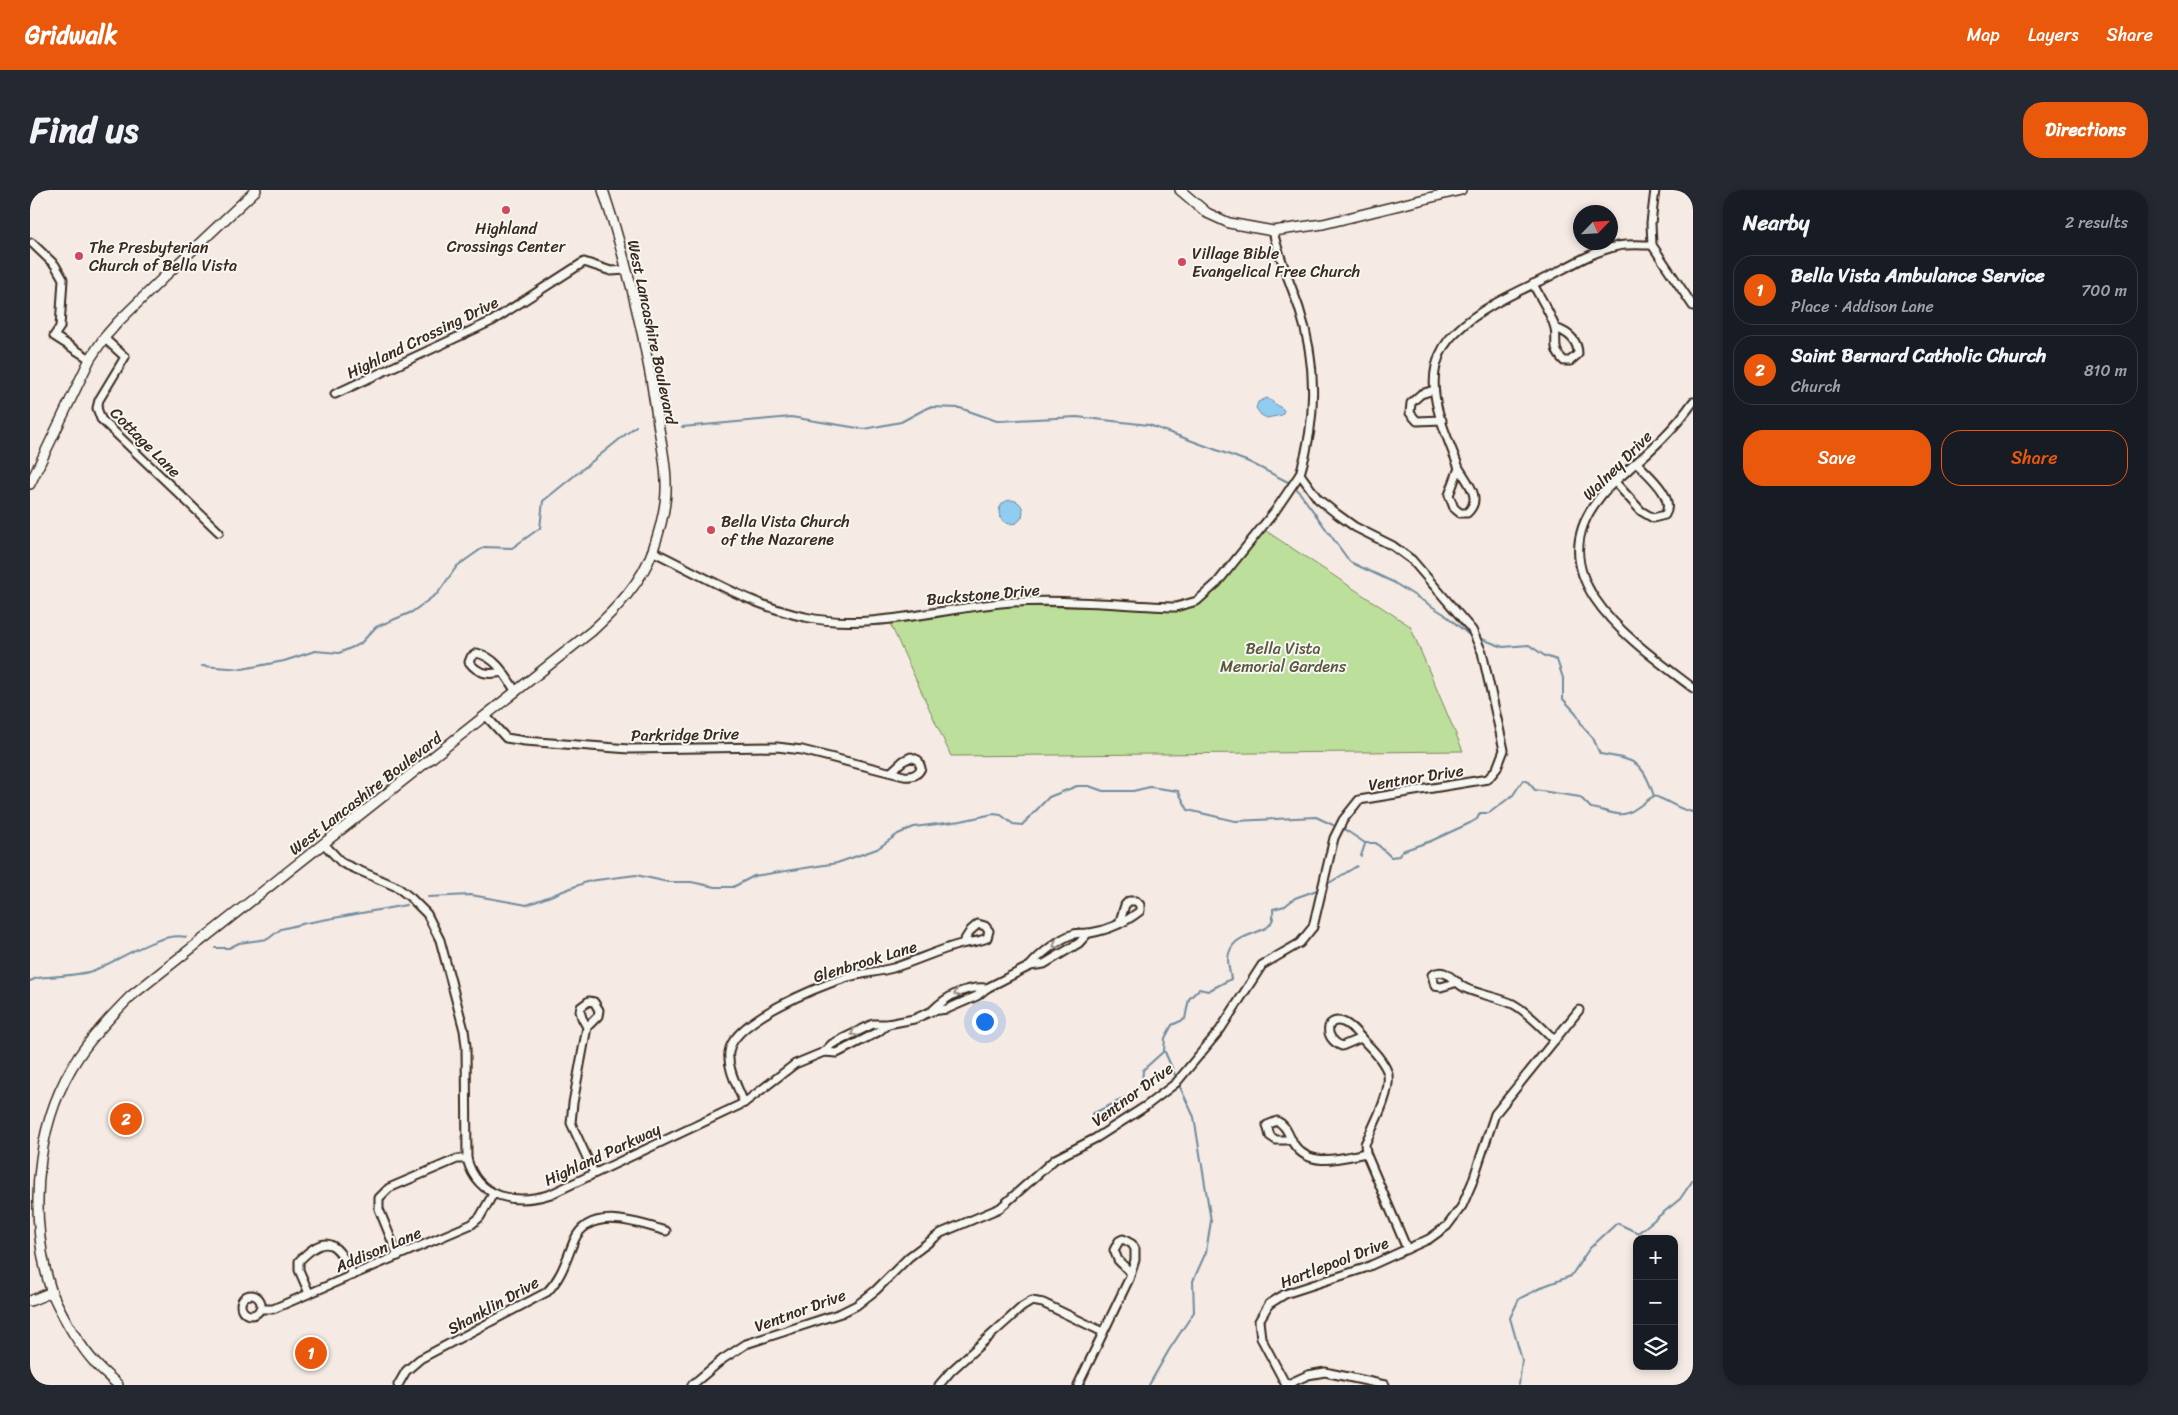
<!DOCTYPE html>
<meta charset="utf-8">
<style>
body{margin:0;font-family:Sriracha,sans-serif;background:#242831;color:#f1f3f6}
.controls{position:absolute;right:15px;bottom:15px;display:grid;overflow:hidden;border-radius:10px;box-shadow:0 2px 8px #0003}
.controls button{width:45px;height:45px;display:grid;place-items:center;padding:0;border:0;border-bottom:1px solid #363941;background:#171b24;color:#f1f3f6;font:25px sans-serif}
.compass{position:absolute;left:1543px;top:15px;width:45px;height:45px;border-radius:50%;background:#171b24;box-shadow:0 2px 8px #0003;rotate:65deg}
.you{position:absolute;left:954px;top:831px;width:18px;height:18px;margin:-12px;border:4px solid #fff;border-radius:50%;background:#1a73e8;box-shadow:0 0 0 8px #1a73e833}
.badge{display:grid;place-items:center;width:32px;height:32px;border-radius:50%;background:#ea580c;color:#fff;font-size:16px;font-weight:700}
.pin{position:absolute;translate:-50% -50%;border:2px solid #fff;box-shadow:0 1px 5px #0006}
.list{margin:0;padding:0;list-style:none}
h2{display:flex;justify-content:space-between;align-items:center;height:65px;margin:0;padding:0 20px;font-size:21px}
h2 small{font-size:16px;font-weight:400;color:#9ea1a6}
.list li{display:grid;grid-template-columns:32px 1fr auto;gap:15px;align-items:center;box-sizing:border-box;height:70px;margin:0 10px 10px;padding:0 10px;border:1px solid #363941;border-radius:20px}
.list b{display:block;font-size:19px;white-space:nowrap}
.list p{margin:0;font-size:16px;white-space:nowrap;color:#9ea1a6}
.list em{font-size:16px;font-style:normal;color:#9ea1a6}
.actions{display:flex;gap:10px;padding:15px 20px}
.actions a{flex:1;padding:11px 0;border:1px solid #ea580c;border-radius:20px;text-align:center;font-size:18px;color:#ea580c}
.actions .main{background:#ea580c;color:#fff}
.icon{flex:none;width:28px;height:28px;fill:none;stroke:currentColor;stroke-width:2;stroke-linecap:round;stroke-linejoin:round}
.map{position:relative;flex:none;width:1663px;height:1195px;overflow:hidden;border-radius:20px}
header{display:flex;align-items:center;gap:30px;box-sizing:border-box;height:70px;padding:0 25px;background:#ea580c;color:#fff}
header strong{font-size:24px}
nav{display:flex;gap:28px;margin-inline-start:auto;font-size:18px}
.intro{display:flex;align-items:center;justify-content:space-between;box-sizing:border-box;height:120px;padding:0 30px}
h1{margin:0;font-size:35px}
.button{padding:12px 22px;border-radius:20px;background:#ea580c;color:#fff;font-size:18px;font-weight:700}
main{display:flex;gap:30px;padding:0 30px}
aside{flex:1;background:#171b24;border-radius:20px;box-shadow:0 2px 8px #0003}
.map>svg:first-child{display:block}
.green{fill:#bce09b;stroke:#7c855c}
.water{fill:#91ccf1;stroke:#6f8b9d}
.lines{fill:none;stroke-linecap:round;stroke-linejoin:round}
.stream{stroke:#6f8b9d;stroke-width:2}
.minor-casing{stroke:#3b2a1e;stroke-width:11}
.tertiary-casing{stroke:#3b2a1e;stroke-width:12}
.secondary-casing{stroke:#3b2a1e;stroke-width:12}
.minor{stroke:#f6f6f2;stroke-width:7}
.tertiary{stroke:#f6f6f2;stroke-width:9}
.secondary{stroke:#f6f6f2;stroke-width:9}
.oneway{stroke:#989088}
.poi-dot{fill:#d1495b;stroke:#f6f6f2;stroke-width:2}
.labels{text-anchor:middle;stroke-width:4;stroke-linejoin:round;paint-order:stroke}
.poi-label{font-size:16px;fill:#3b2a1e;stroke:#f6f6f2;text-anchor:start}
.street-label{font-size:16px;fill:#3b2a1e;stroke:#f6f6f2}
.park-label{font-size:16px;fill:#5b583d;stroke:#f6f6f2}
</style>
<header>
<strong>Gridwalk</strong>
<nav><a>Map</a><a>Layers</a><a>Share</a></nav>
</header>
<div class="intro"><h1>Find us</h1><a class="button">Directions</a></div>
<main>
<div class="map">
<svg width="1663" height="1195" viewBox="0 0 1663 1195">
<rect width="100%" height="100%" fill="#f5eae4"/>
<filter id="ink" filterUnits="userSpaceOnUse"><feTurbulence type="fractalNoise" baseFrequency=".02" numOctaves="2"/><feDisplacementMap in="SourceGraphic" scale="10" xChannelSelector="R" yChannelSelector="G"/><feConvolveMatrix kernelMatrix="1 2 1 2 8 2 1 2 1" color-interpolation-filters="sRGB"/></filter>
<g filter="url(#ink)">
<path class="green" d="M 1233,339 L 1380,436 L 1433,561 L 921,566 L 859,431 L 977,416 L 1150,419 C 1163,416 1173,411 1183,402 Z"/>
<g class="water">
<path d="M 1237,208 L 1254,220 L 1252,225 L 1237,228 L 1231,225 L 1226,218 L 1228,212 Z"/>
<circle cx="981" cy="322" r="12"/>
</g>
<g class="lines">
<g class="stream">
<path d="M 652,237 L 761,227 L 834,239 L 871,232 L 899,217 L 930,218 L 967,231 L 1047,227 L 1119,235 L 1219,272 L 1258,292"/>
<path d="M 1267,299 L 1320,372 L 1363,392 L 1414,424 L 1438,444"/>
<path d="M 1452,449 L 1473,457 L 1499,455 L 1515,466 L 1527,470 L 1533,488 L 1533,509 L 1546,523 L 1553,537 L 1563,548 L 1570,564 C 1605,570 1612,570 1624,606"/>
<path d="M 172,476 L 212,479 L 254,471 L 285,461 L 309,463 L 330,454 L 346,437 L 382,422 L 408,403 L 427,376 L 454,357 L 482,358 L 510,338 L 513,311 L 606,236"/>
<path d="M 1314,639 L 1335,653 L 1346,653 L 1361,667 L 1369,666 L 1372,661 L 1401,651 L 1440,633 L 1447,629 L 1450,623 L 1459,623 L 1483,605 L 1493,590 L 1498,592 L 1505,600 L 1550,607 L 1561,618 C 1571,619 1578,623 1588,624 C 1601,626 1613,612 1624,606 C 1638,610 1648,620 1663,622"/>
<path d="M 1331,666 L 1335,654"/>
<path d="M 1299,693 L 1327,676"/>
<path d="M 398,707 L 441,705 L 497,715 L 559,691 L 606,685 L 638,692 L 661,692 L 685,697 L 703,697 L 724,686 L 807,673 L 847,659 L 868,644 L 884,637 L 931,631 L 963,624 L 971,625 L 983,634 L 992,635 L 1019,607 L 1047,596 L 1059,596 L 1073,601 L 1103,601 L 1120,597 L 1148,601 L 1158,620 L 1205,631 L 1286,627 L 1303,635"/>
<path d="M 185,758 L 199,758 L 209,753 L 238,749 L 251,739 L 276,733 L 376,715"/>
<path d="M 0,791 L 7,788 C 23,786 47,786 62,781 C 87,772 129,741 156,747"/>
<path d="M 1135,862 L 1145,885"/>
<path d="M 1062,924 L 1101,905 L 1112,894 L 1113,880 L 1134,861 L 1135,848 L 1142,835 L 1155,829 L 1159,809 L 1169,799 L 1178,801 L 1201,789 C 1200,783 1198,775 1198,769 C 1200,740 1236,747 1242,731 C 1244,728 1243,722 1243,719 L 1255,716 L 1265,708 L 1287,700"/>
<path d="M 1119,1195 L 1139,1160 L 1164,1122 L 1163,1091 L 1176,1062 L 1181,1031 L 1164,927 L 1150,897"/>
<path d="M 1489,1195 L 1492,1170 L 1480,1128 L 1489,1109 L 1514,1096 L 1541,1086 L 1559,1059 L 1587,1033 L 1608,1043 L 1650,1009 L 1663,990"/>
</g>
<g class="minor-casing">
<g id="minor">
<path d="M 1625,0 L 1621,33 L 1622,55 L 1663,116"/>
<path d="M 2,53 L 25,75 L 33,89 L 30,137 L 24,146 L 60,169"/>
<path d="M 1503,94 C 1510,108 1521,123 1525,138 C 1528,153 1521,158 1534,171 L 1540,171 L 1548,164 C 1548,149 1537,142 1525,138"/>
<path d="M 74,148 L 95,167 L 69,210 L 67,218 L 71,229 L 189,342"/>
<path d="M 1404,200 L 1391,204 L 1381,213 L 1380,223 L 1387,231 L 1412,230"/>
<path d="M 305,204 L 462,131 L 554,72 L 581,81 L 596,80"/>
<path d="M 1663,212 C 1645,238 1624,258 1600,278 C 1590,288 1578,296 1570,307 C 1504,388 1606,454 1663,498"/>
<path d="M 1429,278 C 1438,293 1453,309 1437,323 L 1430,323 L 1424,318 L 1419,305 L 1429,278 C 1418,248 1398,210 1406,176 C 1409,163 1417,150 1427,141 C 1453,116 1490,101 1522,85 C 1543,74 1564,61 1588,56 C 1598,54 1611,55 1622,55"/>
<path d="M 1585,292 L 1611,321 L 1623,328 L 1635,325 C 1646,307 1618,285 1607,273"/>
<path d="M 622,361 C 672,385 721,416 775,427 C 836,441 910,419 971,413 C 1029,408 1088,415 1146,417 L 1167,411 L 1187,393 L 1245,321 L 1270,284"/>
<path d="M 473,482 C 458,485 448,484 439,472 L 441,467 L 447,463 C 467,468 475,485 486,502"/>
<path d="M 456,526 L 476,548 L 495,551 L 599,559 L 747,557 L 772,560 L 874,586 C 882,587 888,585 891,578 L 888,570 L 881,567 L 873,571 L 861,582"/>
<path d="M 294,654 L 312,673 L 367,697 L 381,708 L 397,724 L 410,750 L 434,840 L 436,856 L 437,969 C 448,1009 486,1015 521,1004 L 714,913 L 765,874 L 794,862 L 807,863 L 848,842 L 858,834"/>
<path d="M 1000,776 C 1008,766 1031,747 1044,744 C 1049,743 1055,743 1060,743 C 1078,740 1096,732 1110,721 L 1110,715 L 1106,711 L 1099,711 L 1095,715 L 1089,734"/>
<path d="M 1428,792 L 1411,797 L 1405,796 L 1402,785 C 1416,776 1423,792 1435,798 C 1450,805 1468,807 1483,814 C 1498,822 1512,838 1525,850"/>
<path d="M 903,820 C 917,806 936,796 957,798"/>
<path d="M 557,837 L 552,828 L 550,821 L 551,817 L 559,811 L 564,812 L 569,820 L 568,826 L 557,837 L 543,913 L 541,933 L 564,983"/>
<path d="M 1331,848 L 1312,856 C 1293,849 1295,826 1313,832 C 1322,835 1329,846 1336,853 C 1344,861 1355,873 1358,884 C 1361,904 1343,936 1335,954 L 1336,963 L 1377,1059"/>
<path d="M 794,862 L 802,854 L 843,834 L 858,834 L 884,829 L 902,821 L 917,819 L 947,806 L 957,798 L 1000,776 L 1014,774 L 1049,753 L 1058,743"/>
<path d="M 714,913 C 708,897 697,879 699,862 C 703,830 790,796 818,787 C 833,783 848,782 863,778 C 886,771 908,760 931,754 C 941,752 948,752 957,748 L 959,741 L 955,736 L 948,734 L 941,740 L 932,754"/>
<path d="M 1262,950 L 1246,950 L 1240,946 L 1237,935 L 1247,931 C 1256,935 1258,944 1263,953 C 1279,979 1311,968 1336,963"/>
<path d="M 368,1066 L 349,1019 L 349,1008 L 359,998 L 427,969 L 437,969"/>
<path d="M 279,1103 L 269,1080 L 269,1071 C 298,1041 307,1054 323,1085"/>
<circle cx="221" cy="1115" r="10"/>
<path d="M 230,1119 L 243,1119 L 442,1034 L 450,1027 L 463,1004"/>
<path d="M 368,1195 L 376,1181 L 390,1169 L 517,1102 C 532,1087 536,1070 544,1051 C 559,1015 608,1033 636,1041"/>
<path d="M 662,1195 L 693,1169 L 716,1154 L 811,1123 L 827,1115 L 846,1100 L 879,1067 L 911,1043 L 970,1018 L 1025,969 L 1066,948 L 1116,916 L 1146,893 L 1190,840 L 1232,775 L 1270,753 L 1283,737 L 1304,648 L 1313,630 L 1329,610 L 1458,589 L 1467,578 L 1474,560 L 1452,462 L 1442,440 L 1382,370 L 1363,356 L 1325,337 L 1307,324 L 1288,309 L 1270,284 C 1287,230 1287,172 1269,118 C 1260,92 1249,68 1243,41"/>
<path d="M 909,1195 L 921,1181 L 992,1117 L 1002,1111 L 1013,1113 L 1073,1142"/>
<path d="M 1048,1195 L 1099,1089 L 1105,1070 L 1105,1059 L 1102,1054 L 1093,1049 L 1089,1051 L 1084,1060 L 1088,1070 L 1101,1083"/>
<path d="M 1256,1195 L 1231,1148 L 1229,1131 L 1239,1114 L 1255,1104 L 1335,1078 L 1399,1049 L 1417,1036 L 1432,1016 L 1442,993 L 1465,924 L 1549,820"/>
<path d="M 1256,1195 L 1278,1185 L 1295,1182 L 1355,1195"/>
</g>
</g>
<g class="tertiary-casing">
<path id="tertiary" d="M 0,1111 L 22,1102"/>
</g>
<g class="secondary-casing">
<g id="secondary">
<path d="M 1150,0 L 1177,23 L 1199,33 L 1243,41 L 1293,34 L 1431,0"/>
<path d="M 0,294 L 60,169 L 74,148 L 88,132 L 134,87 L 226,0"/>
<path d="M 88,1195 C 81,1188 73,1182 66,1174 C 49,1155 33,1127 22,1103 C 19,1095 17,1086 15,1078 C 0,1008 8,927 49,866 C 64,844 82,825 101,806 L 562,441 C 586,419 612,392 623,360 C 630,340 637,315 636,293 C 636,273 631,252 628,233 C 617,154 598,75 573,0"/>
</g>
</g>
<use href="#minor" class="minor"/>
<use href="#tertiary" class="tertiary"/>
<use href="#secondary" class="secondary"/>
</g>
<defs><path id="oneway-chevron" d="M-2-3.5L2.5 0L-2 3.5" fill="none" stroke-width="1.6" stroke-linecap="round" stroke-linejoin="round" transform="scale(1.25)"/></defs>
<g class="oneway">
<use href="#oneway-chevron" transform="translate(1026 755) rotate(147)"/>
<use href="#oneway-chevron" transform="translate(927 803) rotate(155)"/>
<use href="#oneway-chevron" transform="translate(824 843) rotate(153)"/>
</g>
</g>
<g class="poi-dot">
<circle cx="476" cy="20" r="5"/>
<circle cx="49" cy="66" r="5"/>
<circle cx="1152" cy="72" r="5"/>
<circle cx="681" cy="340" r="5"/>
</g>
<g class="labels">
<g class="poi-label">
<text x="476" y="44" text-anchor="middle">Highland<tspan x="476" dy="18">Crossings Center</tspan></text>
<text x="59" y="63">The Presbyterian<tspan x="59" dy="18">Church of Bella Vista</tspan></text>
<text x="1162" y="69">Village Bible<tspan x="1162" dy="18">Evangelical Free Church</tspan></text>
<text x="691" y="337">Bella Vista Church<tspan x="691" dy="18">of the Nazarene</tspan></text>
</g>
<g class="street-label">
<text transform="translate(623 142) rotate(78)" y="6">West Lancashire Boulevard</text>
<text transform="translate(392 147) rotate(-26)" y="6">Highland Crossing Drive</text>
<text transform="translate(116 252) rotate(45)" y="6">Cottage Lane</text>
<text transform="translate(1587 275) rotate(-45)" y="6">Walney Drive</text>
<text transform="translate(953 404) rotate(-5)" y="6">Buckstone Drive</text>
<text transform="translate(655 544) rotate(-1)" y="6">Parkridge Drive</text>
<text transform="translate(1386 587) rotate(-9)" y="6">Ventnor Drive</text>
<text transform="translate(335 603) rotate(-38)" y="6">West Lancashire Boulevard</text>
<text transform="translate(835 771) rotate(-17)" y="6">Glenbrook Lane</text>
<text transform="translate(1102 904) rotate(-36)" y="6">Ventnor Drive</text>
<text transform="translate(572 964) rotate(-25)" y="6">Highland Parkway</text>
<text transform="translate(348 1059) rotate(-23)" y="6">Addison Lane</text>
<text transform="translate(1304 1072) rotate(-21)" y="6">Hartlepool Drive</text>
<text transform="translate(463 1115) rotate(-29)" y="6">Shanklin Drive</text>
<text transform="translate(770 1120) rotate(-20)" y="6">Ventnor Drive</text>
</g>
<g class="park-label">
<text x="1253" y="464">Bella Vista<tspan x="1253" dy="18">Memorial Gardens</tspan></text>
</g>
</g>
</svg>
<div class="controls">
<button>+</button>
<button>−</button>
<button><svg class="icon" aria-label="layers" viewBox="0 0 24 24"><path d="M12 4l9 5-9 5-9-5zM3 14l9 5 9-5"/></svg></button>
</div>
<svg class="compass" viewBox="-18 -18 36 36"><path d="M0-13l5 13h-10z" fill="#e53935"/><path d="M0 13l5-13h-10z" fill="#9ea1a6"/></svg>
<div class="you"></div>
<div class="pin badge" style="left:281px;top:1163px">1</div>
<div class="pin badge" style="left:96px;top:929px">2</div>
</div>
<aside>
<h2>Nearby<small>2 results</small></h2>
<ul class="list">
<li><span class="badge">1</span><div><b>Bella Vista Ambulance Service</b><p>Place · Addison Lane</p></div><em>700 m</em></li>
<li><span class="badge">2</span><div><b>Saint Bernard Catholic Church</b><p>Church</p></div><em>810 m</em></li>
</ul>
<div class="actions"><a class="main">Save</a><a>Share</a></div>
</aside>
</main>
